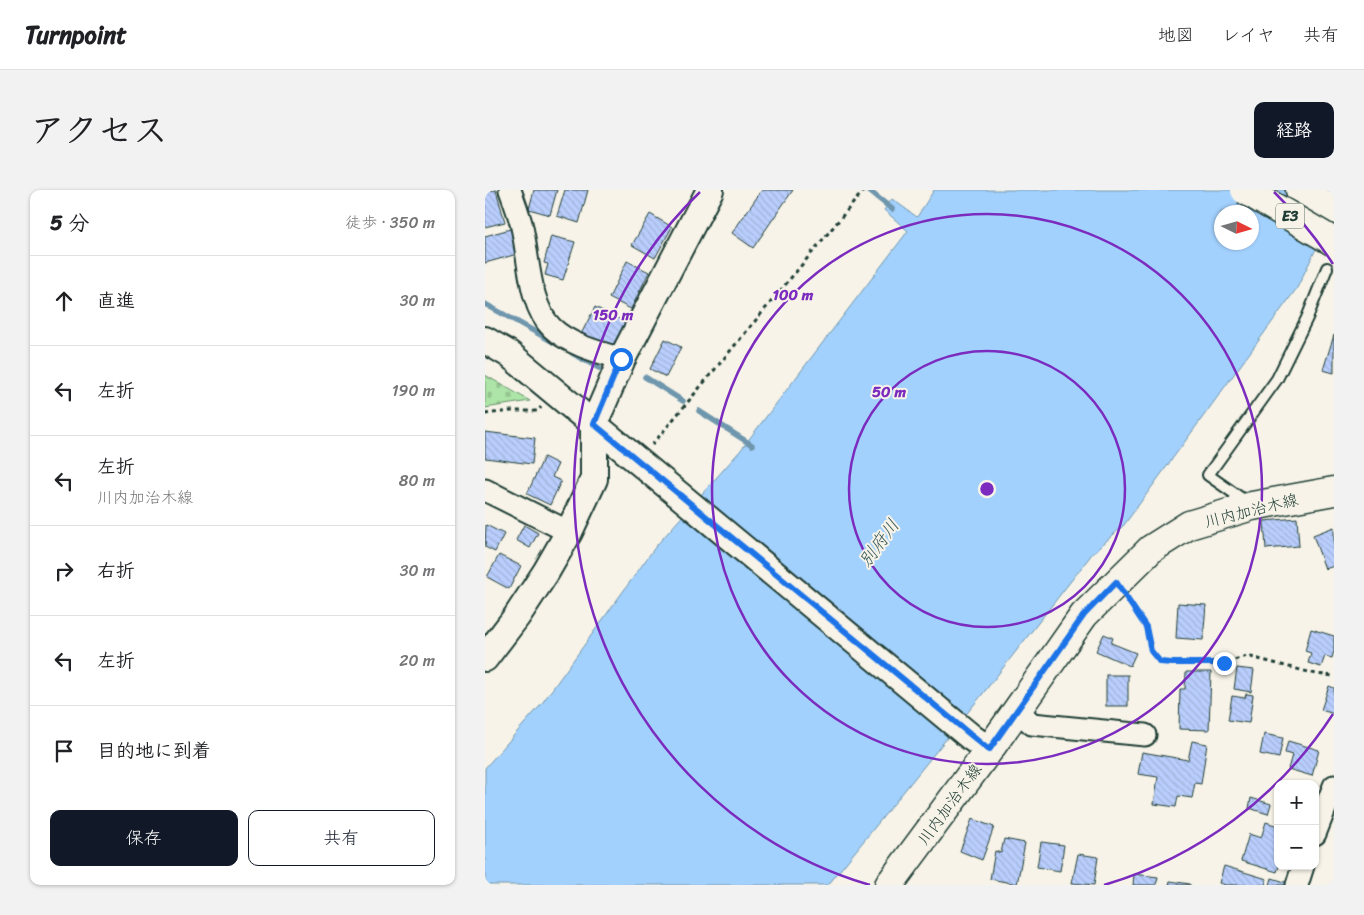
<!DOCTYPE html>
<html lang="ja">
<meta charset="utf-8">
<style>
body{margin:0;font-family:Sriracha,"Klee One",sans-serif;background:#f2f2f2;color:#202124}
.controls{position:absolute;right:15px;bottom:15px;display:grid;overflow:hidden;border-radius:10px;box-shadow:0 1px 4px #0004}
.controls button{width:45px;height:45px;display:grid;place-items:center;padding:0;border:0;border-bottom:1px solid #e0e0e0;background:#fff;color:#202124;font:25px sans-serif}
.compass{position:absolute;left:729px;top:15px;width:45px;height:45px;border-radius:50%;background:#fff;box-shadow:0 1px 4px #0004;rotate:95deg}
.stop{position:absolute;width:15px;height:15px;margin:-11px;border:4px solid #1a73e8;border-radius:50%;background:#fff}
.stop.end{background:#1a73e8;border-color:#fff;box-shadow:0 1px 5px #0008}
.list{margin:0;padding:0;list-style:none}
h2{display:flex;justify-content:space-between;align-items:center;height:65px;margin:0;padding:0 20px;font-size:21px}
h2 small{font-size:16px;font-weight:400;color:#757577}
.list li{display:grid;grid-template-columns:32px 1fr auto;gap:15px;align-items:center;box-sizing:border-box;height:90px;padding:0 20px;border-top:1px solid #e0e0e0}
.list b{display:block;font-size:19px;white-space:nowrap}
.list p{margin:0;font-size:16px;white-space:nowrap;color:#757577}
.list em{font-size:16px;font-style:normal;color:#757577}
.actions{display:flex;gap:10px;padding:15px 20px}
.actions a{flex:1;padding:11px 0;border:1px solid #111827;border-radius:10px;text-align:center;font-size:18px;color:#111827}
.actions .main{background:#111827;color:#fff}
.icon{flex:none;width:28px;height:28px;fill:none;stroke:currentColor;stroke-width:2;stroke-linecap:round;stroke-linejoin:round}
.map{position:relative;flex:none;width:849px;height:695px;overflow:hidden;border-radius:10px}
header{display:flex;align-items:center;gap:30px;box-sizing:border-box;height:70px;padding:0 25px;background:#fff;border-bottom:1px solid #e0e0e0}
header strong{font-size:24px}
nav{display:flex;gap:28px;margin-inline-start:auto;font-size:18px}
.intro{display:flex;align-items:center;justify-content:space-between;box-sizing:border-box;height:120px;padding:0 30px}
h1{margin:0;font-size:35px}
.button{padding:12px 22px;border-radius:10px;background:#111827;color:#fff;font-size:18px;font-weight:700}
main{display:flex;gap:30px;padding:0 30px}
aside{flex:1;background:#fff;border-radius:10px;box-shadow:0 1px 4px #0004}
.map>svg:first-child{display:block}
.cemetery{fill:url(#cemetery-stones);stroke:#66906e}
.water{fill:#a3d1fe;stroke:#6e96ad;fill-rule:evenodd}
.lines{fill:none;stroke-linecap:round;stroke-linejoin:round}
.stream{stroke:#6e96ad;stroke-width:5.5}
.building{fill:url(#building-back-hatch);stroke:#1f3d34}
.service-casing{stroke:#1f3d34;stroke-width:14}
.minor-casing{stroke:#1f3d34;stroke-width:25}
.tertiary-casing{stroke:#1f3d34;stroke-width:30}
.primary-casing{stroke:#1f3d34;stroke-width:31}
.motorway-casing{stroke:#1f3d34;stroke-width:31}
.path{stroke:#1f3d34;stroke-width:3;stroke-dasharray:4 4;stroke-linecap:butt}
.service{stroke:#f7f3e8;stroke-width:10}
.minor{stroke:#f7f3e8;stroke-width:21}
.tertiary{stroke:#f7f3e8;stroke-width:26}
.primary{stroke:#f7f3e8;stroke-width:28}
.motorway{stroke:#f7f3e8;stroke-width:28}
.motorway-bridge-casing{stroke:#1f3d34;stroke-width:31;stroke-linecap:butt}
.motorway-bridge{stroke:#f7f3e8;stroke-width:28}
.route{stroke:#1a73e8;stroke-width:6}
.ring{fill:none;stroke:#7b2cbf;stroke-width:2.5}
.labels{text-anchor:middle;stroke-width:4;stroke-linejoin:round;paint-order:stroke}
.shield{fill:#f7f3e8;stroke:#60746a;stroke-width:1}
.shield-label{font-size:15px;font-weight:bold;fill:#1f3d34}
.street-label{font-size:16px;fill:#1f3d34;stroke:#f7f3e8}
.water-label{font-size:18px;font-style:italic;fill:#395b5c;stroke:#f7f3e8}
.centre{fill:#7b2cbf;stroke:#f7f3e8;stroke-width:2.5}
.ring-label{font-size:15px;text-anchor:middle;font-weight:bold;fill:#7b2cbf;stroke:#f7f3e8;stroke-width:4;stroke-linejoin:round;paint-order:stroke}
</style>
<header>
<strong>Turnpoint</strong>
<nav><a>地図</a><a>レイヤ</a><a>共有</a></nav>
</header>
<div class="intro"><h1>アクセス</h1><a class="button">経路</a></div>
<main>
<aside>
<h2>5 分<small>徒歩 · 350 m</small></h2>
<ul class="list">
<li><svg class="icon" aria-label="ahead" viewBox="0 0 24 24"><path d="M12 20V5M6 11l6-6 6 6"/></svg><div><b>直進</b></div><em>30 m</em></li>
<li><svg class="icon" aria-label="left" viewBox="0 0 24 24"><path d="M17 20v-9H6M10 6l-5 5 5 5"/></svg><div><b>左折</b></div><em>190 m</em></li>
<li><svg class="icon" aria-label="left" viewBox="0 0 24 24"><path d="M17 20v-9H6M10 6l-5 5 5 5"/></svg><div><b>左折</b><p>川内加治木線</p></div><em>80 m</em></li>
<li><svg class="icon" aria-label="right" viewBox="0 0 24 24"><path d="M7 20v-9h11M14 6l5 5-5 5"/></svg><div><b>右折</b></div><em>30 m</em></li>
<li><svg class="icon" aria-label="left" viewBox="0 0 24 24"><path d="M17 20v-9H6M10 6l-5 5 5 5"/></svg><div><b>左折</b></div><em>20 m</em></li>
<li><svg class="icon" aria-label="arrive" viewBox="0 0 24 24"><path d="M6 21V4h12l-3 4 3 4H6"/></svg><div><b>目的地に到着</b></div></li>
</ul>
<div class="actions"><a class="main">保存</a><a>共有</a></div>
</aside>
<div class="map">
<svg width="849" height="695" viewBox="0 0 849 695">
<defs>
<pattern id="cemetery-stones" width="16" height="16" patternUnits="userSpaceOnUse" patternTransform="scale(1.25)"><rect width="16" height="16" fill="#ade4a7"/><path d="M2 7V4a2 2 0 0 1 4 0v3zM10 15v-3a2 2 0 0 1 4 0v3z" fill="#94c490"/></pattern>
<pattern id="building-back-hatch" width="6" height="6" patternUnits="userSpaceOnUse" patternTransform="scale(1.25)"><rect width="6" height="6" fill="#b9cefd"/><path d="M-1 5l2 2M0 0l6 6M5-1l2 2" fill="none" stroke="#9fb2d9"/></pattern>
</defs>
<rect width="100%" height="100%" fill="#f7f3e8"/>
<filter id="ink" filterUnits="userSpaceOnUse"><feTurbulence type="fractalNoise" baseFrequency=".02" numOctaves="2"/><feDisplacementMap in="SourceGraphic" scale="10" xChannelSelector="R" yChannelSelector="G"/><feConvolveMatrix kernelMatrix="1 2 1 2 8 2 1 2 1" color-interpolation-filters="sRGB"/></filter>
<g filter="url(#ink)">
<path class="cemetery" d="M 0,185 L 45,211 L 0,218 Z"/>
<path class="water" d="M 449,0 L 849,0 L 849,22 L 812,98 L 639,335 L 607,364 L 496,506 L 343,695 L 0,695 L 0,578 L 55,516 L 171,356 L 255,261 L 423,41 L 399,20 L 407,9 L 432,27 ZM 736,22 L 766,22 L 766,52 L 736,52 Z"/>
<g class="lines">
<g class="stream">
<path d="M 383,0 L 407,19"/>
<path d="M 0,114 L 72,154"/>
<path d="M 87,163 L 114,178"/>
<path d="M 160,187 L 198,211"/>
<path d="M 214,221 L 267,255"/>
</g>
</g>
<g class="building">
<path d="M 11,0 L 20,32 L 0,37 L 0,1 Z"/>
<path d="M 49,0 L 72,0 L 65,25 L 44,19 Z"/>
<path d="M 80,0 L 103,0 L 94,33 L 72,26 Z"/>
<path d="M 277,0 L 308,0 L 268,58 L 247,43 Z"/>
<path d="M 165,24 L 187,37 L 170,68 L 147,55 Z"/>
<path d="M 29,38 L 36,63 L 0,73 L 0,46 Z"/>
<path d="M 66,46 L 90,52 L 78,90 L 60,85 L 63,74 L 59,73 Z"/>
<path d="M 142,71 L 164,82 L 146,119 L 124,108 Z"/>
<path d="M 110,117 L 142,133 L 128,163 L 95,146 Z"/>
<path d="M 849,145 L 849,183 L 838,180 Z"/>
<path d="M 180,149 L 196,157 L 181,187 L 165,179 Z"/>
<path d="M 0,242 L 50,248 L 47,274 L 0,268 Z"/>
<path d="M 59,267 L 73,274 L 67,287 L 76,291 L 65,315 L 42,304 Z"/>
<path d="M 812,328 L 814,356 L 781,359 L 779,331 Z"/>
<path d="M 1,335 L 19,344 L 10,362 L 0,357 Z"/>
<path d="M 39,335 L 53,343 L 45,358 L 31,350 Z"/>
<path d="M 849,337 L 849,376 L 840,379 L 828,345 Z"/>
<path d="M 14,365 L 36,376 L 24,399 L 2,387 Z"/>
<path d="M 693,413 L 721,415 L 718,450 L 691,448 Z"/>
<path d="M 826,439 L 849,446 L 849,461 L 847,468 L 840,466 L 836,477 L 823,473 L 826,463 L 820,461 Z"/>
<path d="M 619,444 L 628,448 L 626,453 L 651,463 L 645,476 L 611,461 Z"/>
<path d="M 752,478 L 769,480 L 766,502 L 749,499 Z"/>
<path d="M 701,482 L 726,482 L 724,540 L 694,539 L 695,499 L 700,499 Z"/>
<rect x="621" y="485" width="22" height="31"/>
<path d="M 844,496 L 849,498 L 849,524 L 836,520 Z"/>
<path d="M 761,504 L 768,505 L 764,533 L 743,530 L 747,506 L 760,508 Z"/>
<path d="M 779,544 L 798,548 L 794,568 L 775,564 Z"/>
<path d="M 707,551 L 722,554 L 716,594 L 710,593 L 707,608 L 693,606 L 691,617 L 669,614 L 673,587 L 653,584 L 657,562 L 703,570 Z"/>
<path d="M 803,551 L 834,560 L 827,586 L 803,579 L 807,565 L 800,563 Z"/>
<path d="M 766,608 L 786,614 L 783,624 L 764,618 Z"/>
<path d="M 487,629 L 509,637 L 497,670 L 475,661 Z"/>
<path d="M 781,632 L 793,636 L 794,676 L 792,682 L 756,671 L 764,644 L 776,648 Z"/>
<path d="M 519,649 L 540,653 L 532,694 L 505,689 L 510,661 L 516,663 Z"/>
<path d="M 556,652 L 579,655 L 575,681 L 552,677 Z"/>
<path d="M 593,664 L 613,667 L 609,695 L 587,693 Z"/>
<path d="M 739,676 L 782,689 L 780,695 L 740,695 L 734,693 Z"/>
<path d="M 649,684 L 673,687 L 671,695 L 648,695 Z"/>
<path d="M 787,688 L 803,693 L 803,695 L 785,695 Z"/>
<path d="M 685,691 L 705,694 L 705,695 L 684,695 Z"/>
</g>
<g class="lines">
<g class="service-casing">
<path id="service" d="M 763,313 L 723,285 L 792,189 L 822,128 L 842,78"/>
</g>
<g class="minor-casing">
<g id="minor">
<path d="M 25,0 C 29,11 33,22 36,33 C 44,63 43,115 67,138 C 85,155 113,162 137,169"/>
<path d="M 0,300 L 84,342"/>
<path d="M 532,520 L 547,534 L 660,545"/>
<path d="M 830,644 L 849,596"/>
<path d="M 812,695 L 818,676"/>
</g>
</g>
<g class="tertiary-casing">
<g id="tertiary">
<path d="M 0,150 L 24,164 L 487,548 L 504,560"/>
<path d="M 0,468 L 32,426 L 61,382 L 84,342 L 109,289 L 109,234 L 137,169 L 225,0"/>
</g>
</g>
<g class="primary-casing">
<path id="primary" d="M 404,695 L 504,560 L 599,425 L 666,359 L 704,335 L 767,316 L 849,301"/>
</g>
<g class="motorway-casing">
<path id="motorway" d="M 815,0 L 849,20"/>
</g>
<g class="path">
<path d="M 0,224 L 26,221 L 53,221 L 56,217"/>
<path d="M 167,255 L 379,0"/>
<path d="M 644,412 L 661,437 L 666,461 L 675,472 L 687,473 L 739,473 L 762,466 L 831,484 L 849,486"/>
</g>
<use href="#service" class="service"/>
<use href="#minor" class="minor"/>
<use href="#tertiary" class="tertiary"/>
<use href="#primary" class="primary"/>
<use href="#motorway" class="motorway"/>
<g class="motorway-bridge-casing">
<path id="motorway-bridge" d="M 760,0 L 849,52"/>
</g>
<use href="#motorway-bridge" class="motorway-bridge"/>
</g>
</g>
<g class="lines" filter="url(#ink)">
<path class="route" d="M 136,169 L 109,234 L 504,560 L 599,425 L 631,392 L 661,437 L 666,461 L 675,472 L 687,473 L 739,473"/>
</g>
<g class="ring">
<circle cx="502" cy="299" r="138"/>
<circle cx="502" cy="299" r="275"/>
<path d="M848 524A413 413 0 0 1 619 695M385 695A413 413 0 0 1 215 2M789 2A413 413 0 0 1 848 74"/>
</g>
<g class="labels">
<rect class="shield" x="791" y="13.5" width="28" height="25" rx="4"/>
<g class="shield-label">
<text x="805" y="31">E3</text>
</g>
<g class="street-label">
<text transform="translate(766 320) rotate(-14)" y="6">川内加治木線</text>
<text transform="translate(464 614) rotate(-54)" y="6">川内加治木線</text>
</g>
<g class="water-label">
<text transform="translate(394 353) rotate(-54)" y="6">別府川</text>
</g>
</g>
<circle cx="502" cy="299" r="8" class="centre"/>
<g class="ring-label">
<text x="308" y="110">100 m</text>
<text x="128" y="130">150 m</text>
<text x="404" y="207">50 m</text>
</g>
</svg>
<div class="controls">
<button>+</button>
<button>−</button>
</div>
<svg class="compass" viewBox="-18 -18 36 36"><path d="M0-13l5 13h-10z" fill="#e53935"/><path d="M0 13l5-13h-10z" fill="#757577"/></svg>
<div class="stop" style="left:136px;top:169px"></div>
<div class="stop end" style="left:739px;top:473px"></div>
</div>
</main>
